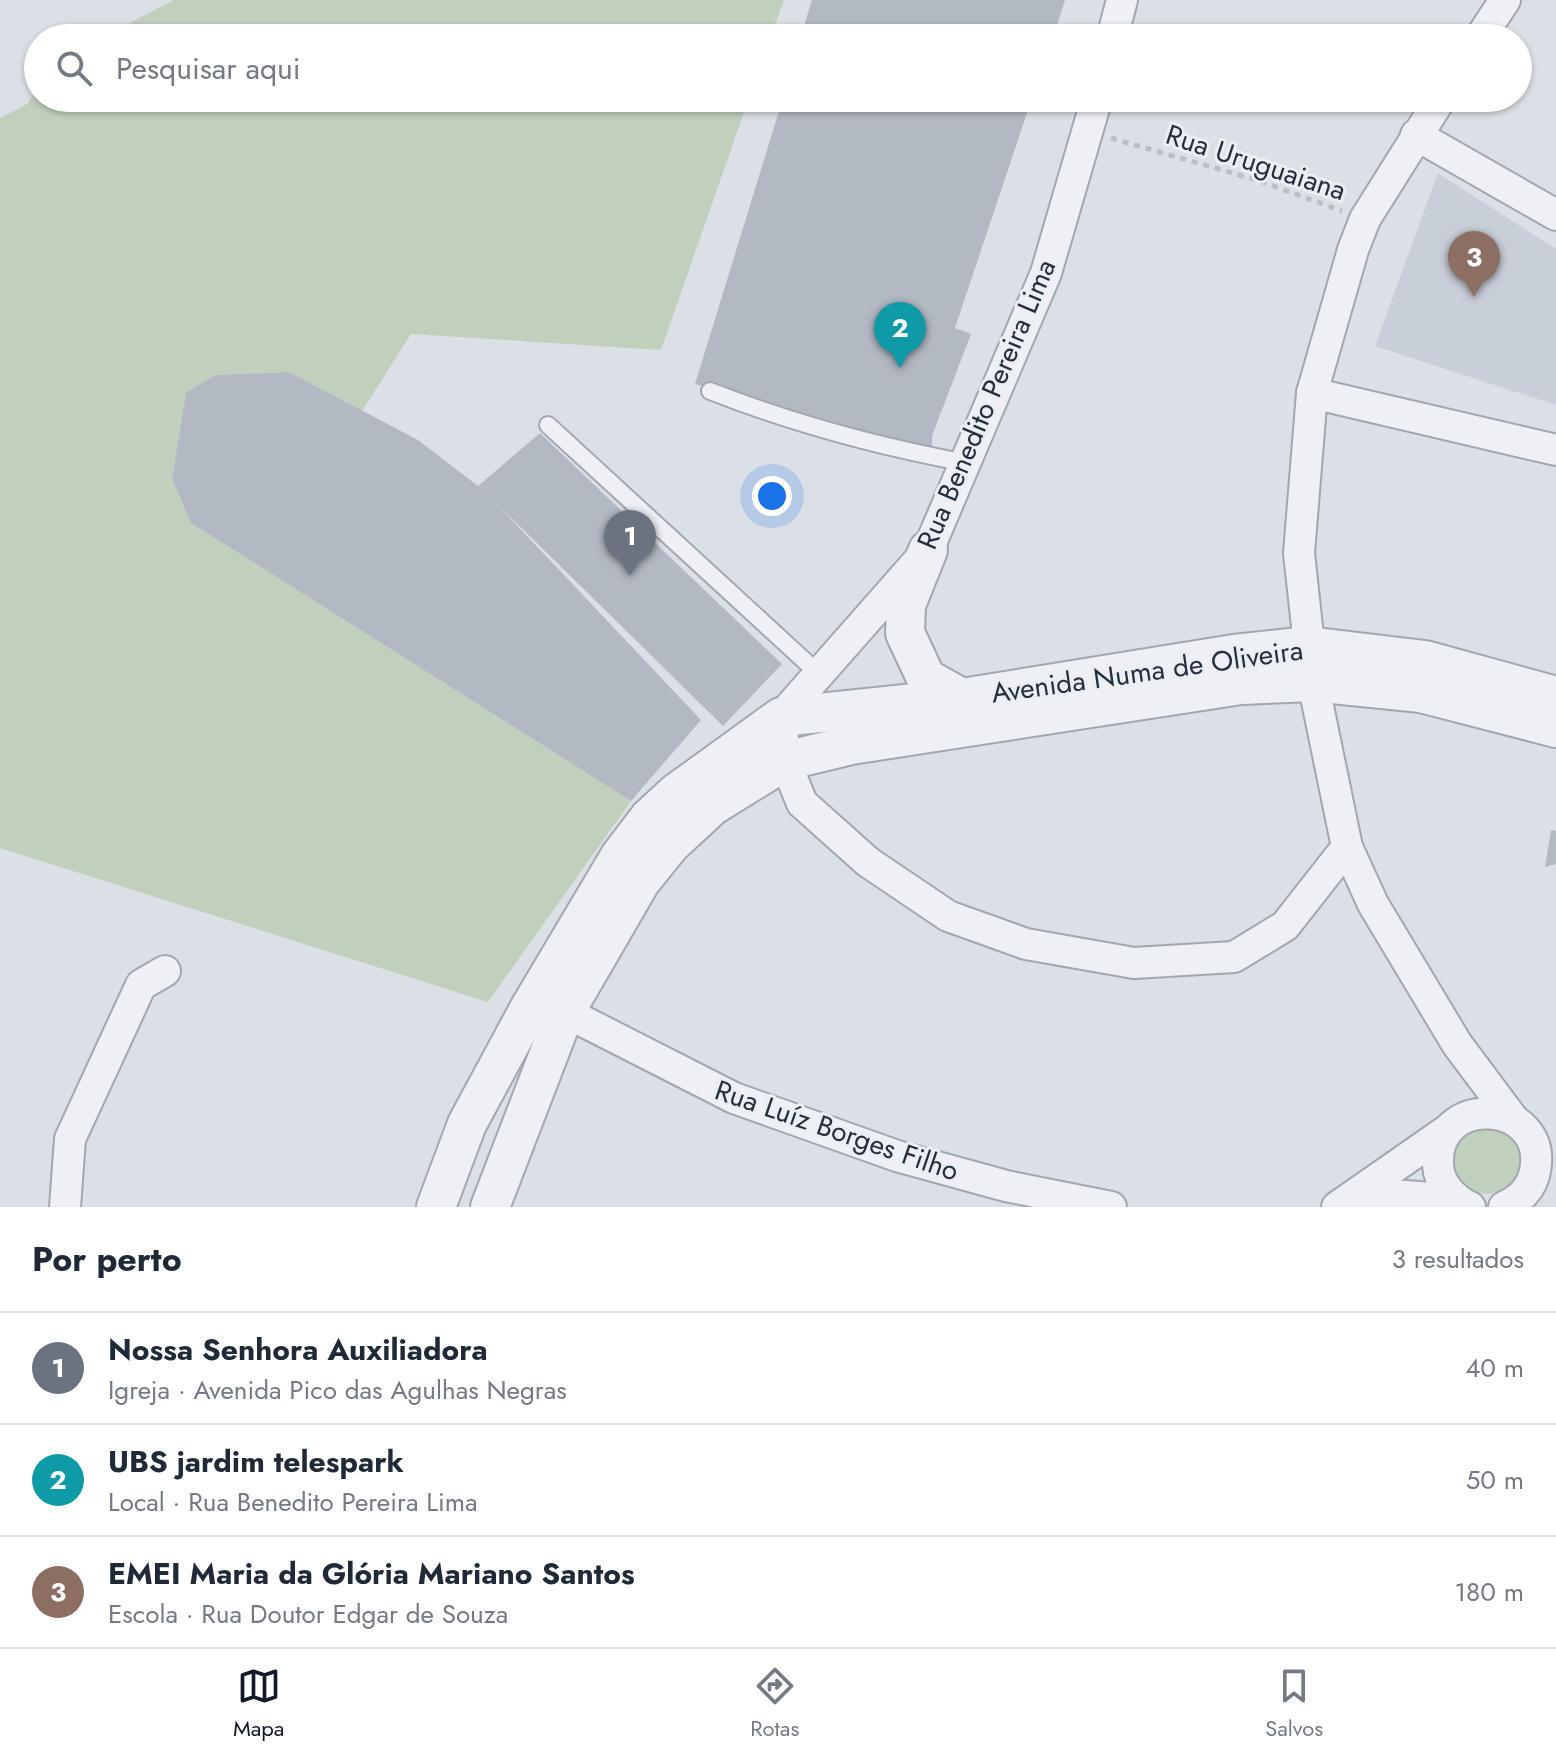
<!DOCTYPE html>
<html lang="pt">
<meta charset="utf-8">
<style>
body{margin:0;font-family:Jost,sans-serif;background:#f6f6f7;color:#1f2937}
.you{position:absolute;left:772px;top:496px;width:28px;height:28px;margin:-20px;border:6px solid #fff;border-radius:50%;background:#1a73e8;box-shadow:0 0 0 12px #1a73e833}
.badge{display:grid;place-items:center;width:52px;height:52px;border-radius:50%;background:#111827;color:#fff;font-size:26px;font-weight:700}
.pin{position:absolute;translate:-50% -66px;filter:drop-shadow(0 2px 4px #0008)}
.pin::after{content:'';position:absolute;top:42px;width:28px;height:24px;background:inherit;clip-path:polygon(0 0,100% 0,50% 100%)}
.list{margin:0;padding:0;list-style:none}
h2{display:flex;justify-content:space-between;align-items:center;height:104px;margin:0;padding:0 32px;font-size:34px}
h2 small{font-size:26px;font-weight:400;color:#747a83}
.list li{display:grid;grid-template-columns:52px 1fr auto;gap:24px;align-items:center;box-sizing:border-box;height:112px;padding:0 32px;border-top:2px solid #e0e1e3}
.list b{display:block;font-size:30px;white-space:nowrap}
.list p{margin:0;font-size:26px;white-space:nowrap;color:#747a83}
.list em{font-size:26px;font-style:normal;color:#747a83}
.icon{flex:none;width:44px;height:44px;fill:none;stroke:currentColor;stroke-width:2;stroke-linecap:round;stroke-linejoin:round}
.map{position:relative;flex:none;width:1556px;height:1207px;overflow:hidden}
.search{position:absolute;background:#fff;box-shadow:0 2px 6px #0004;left:24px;right:24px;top:24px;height:88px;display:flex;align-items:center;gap:20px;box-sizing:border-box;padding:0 28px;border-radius:44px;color:#747a83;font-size:30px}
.sheet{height:440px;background:#fff}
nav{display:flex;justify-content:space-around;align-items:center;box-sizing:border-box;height:112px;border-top:2px solid #e0e1e3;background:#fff;font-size:22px;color:#747a83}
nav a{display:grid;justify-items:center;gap:4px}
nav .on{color:#111827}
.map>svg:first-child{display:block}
.built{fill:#c9cfd8}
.green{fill:#c1d0bc}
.building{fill:#b3b9c3}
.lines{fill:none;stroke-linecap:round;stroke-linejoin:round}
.service-casing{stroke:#a1a7b0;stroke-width:20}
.minor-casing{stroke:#a1a7b0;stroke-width:34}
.tertiary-casing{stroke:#a1a7b0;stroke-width:42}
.path{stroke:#babec5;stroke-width:5;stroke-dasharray:6 6;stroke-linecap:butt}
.service{stroke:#eef0f5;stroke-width:16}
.minor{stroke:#eef0f5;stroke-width:30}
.tertiary{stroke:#eef0f5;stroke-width:38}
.labels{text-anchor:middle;stroke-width:6;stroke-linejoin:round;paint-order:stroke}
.street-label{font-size:28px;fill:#252e3c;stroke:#ebeff4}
</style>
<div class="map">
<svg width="1556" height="1207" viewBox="0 0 1556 1207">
<rect width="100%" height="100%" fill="#dbe0e6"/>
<path class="built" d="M 1438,173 L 1556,249 L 1556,405 L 1375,346 Z"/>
<g class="green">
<path d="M 174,0 L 784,0 L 770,38 L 101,38 Z"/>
<path d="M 38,88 L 38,98 L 749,98 L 661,350 L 411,334 L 362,411 L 289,372 L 215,375 L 186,394 L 172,479 L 191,523 L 631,801 L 488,1002 L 0,848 L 0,118 L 27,104 Z"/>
<circle cx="1488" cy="1160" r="34"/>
</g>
<g class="building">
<path d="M 812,0 L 1065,0 L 1053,38 L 800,38 Z"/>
<path d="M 783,98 L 1032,98 L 955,328 L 971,334 L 932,436 L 932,453 L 695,384 Z"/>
<path d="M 289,372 L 418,440 L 478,486 L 540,433 L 782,664 L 723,726 L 496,503 L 701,720 L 631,801 L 191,523 L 172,479 L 186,393 L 215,375 Z"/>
<path d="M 1551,830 L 1556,831 L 1556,864 L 1545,867 Z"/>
</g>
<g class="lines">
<g class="service-casing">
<g id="service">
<path d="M 710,391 C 792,423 880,447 967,463"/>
<path d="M 548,425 L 819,674"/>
</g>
</g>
<g class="minor-casing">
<g id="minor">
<path d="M 1112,38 L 1122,0"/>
<path d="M 1480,38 L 1505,0"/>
<path d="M 1097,98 L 1046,273 L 928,550 L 781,717 L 785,761 L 802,803 L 868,862 L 948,916 L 1026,944 L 1134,963 L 1234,957 L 1285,926 L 1347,847"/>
<path d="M 1441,98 L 1365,219 L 1353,250 L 1312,393 L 1299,553 L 1313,682 L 1347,847 L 1373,904 L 1457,1044 L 1513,1119"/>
<path d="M 1416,135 L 1556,215"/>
<path d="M 1312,393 L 1556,450"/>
<path d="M 546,1010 L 565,1012 L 734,1098 L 897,1156 L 1006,1186 L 1111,1207"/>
<path d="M 1355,1204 L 1393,1195 L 1456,1200"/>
<path d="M 65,1207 L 70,1139 L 141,985 L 165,971"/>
<path d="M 1337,1207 L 1449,1129"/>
<path d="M 1470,1207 C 1453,1199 1439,1184 1438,1165 C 1434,1091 1549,1100 1535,1171 C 1532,1188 1520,1200 1504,1207"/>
</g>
</g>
<g class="tertiary-casing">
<g id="tertiary">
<path d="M 928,550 L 906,605 L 905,633 L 926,678 L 962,698"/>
<path d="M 436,1207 L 467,1124 L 529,1009 L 620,856 L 649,818 L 676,793 L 781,717 L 962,698 L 1234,654 L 1308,646 L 1425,660 L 1556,696"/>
<path d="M 490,1207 L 565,1012 L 641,881 L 670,845 L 712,806 L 785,761 L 851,745 L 1241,685 L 1313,682 L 1421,693 L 1556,728"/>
</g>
</g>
<path class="path" d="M 1111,138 L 1260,181 L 1342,211"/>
<use href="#service" class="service"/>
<use href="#minor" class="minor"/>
<use href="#tertiary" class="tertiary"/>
</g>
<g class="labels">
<g class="street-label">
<text transform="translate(1256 162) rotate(18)" y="10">Rua Uruguaiana</text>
<text transform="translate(986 404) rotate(-67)" y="10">Rua Benedito Pereira Lima</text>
<text transform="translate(1147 671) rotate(-8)" y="10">Avenida Numa de Oliveira</text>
<text transform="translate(837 1130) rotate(19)" y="10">Rua Luíz Borges Filho</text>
</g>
</g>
</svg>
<div class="you"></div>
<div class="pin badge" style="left:630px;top:576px;background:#6b7280">1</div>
<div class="pin badge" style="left:900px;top:368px;background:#0f9aa8">2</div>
<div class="pin badge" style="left:1474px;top:297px;background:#8d6e63">3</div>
<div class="search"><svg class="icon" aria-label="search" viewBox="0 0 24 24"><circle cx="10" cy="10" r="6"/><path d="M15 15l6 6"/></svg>Pesquisar aqui</div>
</div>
<section class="sheet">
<h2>Por perto<small>3 resultados</small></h2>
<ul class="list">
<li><span class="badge" style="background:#6b7280">1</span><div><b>Nossa Senhora Auxiliadora</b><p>Igreja · Avenida Pico das Agulhas Negras</p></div><em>40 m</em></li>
<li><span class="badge" style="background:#0f9aa8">2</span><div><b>UBS jardim telespark</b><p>Local · Rua Benedito Pereira Lima</p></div><em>50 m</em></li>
<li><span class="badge" style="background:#8d6e63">3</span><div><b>EMEI Maria da Glória Mariano Santos</b><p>Escola · Rua Doutor Edgar de Souza</p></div><em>180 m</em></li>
</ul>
</section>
<nav>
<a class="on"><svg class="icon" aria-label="map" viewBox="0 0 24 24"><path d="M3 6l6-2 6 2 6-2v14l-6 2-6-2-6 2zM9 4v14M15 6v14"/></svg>Mapa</a>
<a><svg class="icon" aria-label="directions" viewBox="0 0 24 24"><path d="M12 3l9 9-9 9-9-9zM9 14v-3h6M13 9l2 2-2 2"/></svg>Rotas</a>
<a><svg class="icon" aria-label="saved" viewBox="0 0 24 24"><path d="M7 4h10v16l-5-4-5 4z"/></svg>Salvos</a>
</nav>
